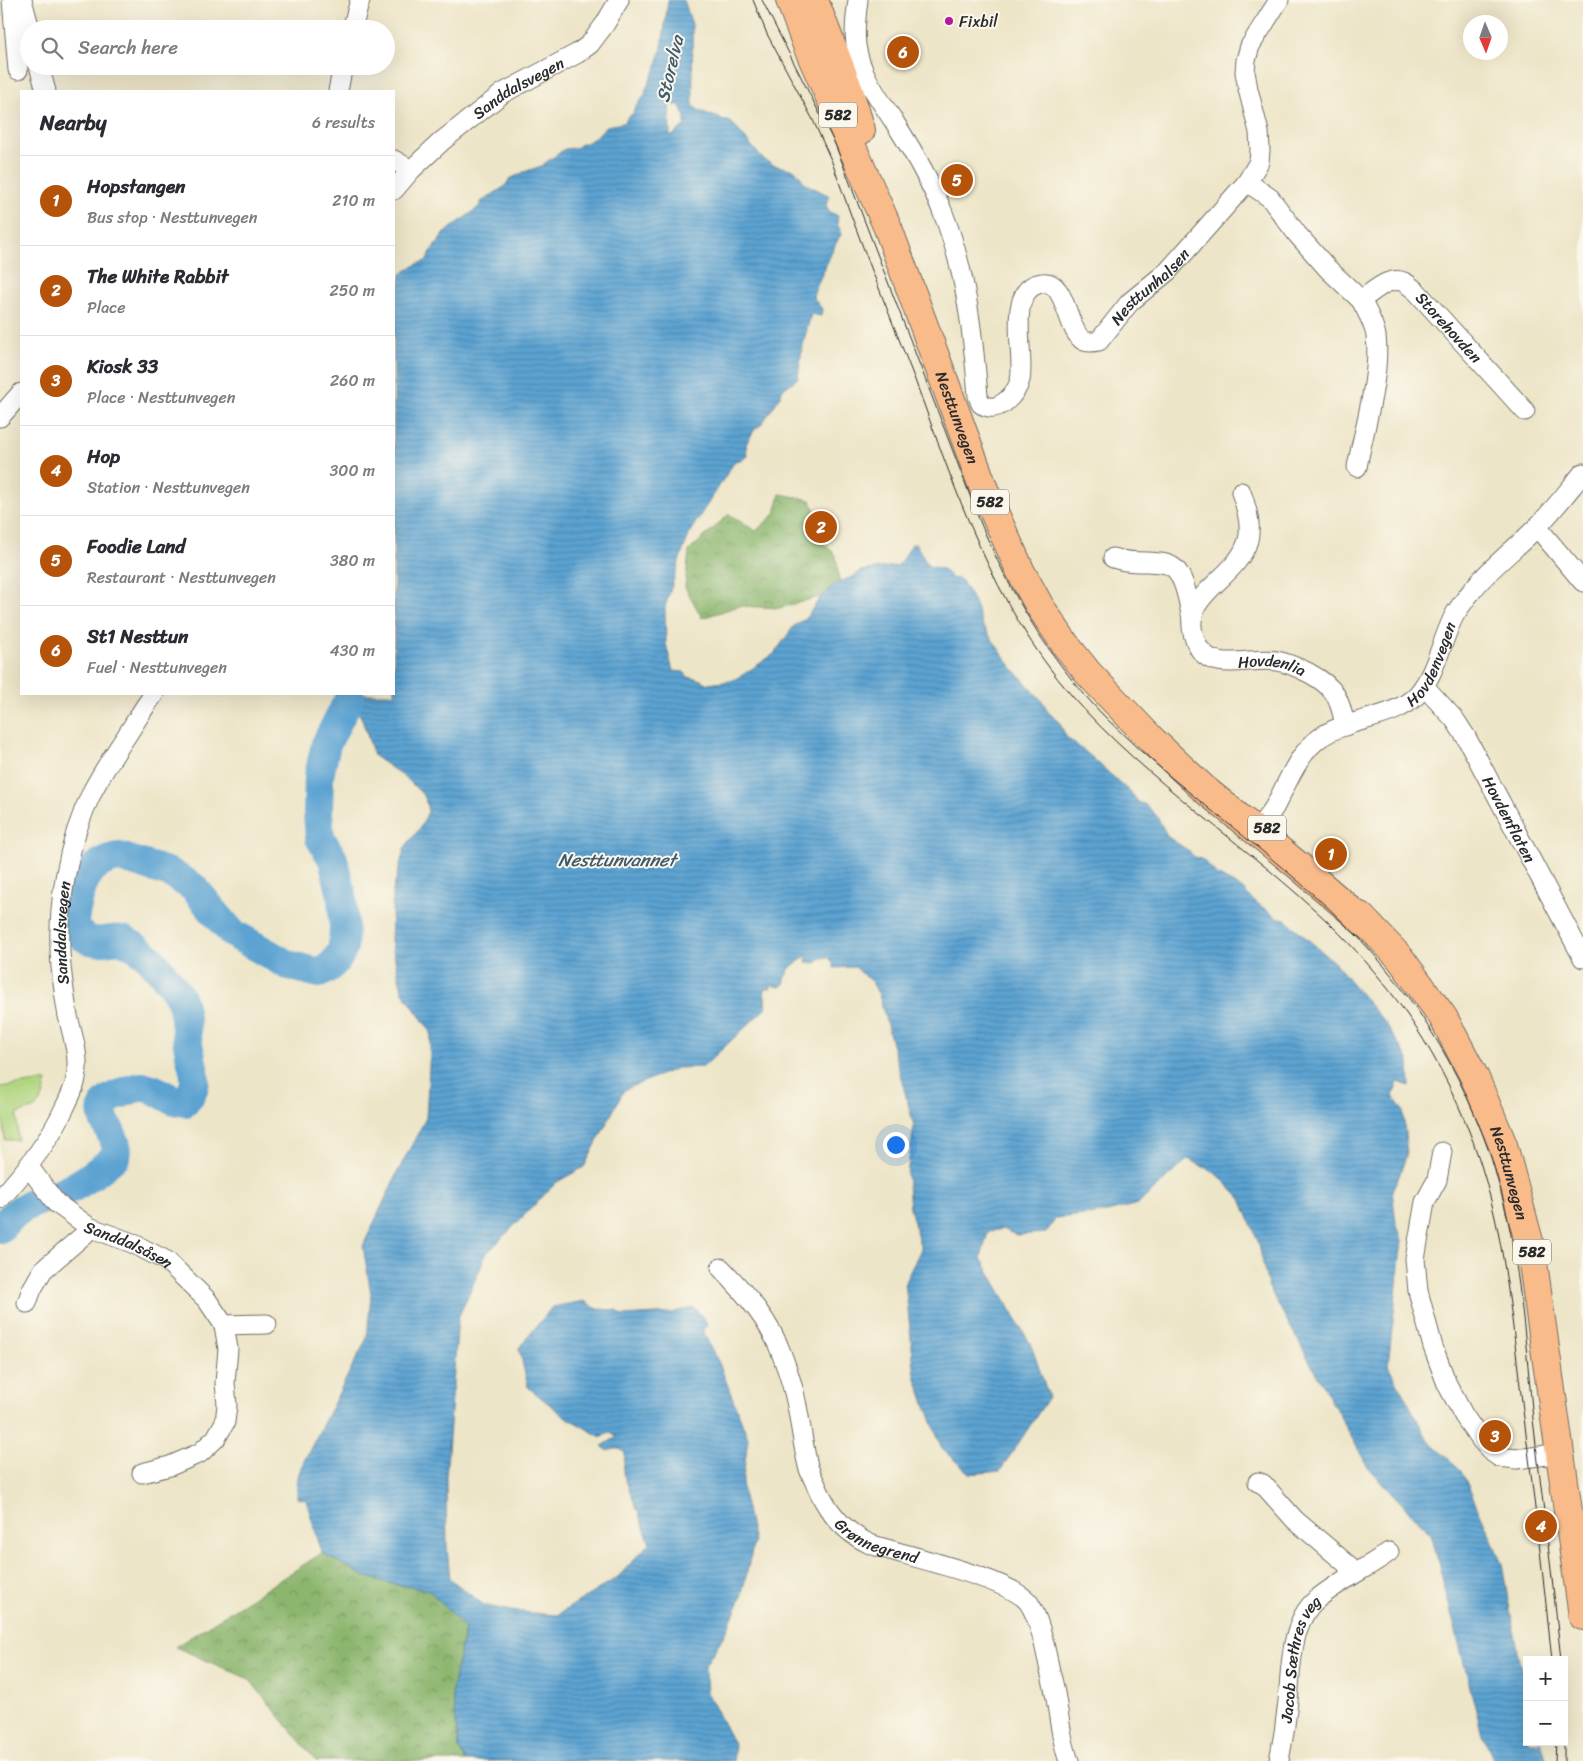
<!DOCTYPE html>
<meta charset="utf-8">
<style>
body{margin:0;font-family:Sriracha,sans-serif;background:#f7f7f7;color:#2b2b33}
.controls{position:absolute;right:15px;bottom:15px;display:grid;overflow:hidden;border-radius:0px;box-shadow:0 5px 20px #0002}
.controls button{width:45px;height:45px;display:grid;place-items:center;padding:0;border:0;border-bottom:1px solid #e1e1e2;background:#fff;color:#2b2b33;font:25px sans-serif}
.compass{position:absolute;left:1463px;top:15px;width:45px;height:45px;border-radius:50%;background:#fff;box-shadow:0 5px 20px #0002;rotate:178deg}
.you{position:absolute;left:895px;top:1144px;width:18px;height:18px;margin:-12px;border:4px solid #fff;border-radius:50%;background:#1a73e8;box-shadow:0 0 0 8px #1a73e833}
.badge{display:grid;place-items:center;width:32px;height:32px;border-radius:50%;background:#b45309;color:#fff;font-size:16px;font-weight:700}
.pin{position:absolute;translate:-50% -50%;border:2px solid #fff;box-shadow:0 1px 5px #0006}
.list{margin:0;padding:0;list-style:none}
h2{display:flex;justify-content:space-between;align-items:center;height:65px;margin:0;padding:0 20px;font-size:21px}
h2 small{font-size:16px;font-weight:400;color:#7c7c81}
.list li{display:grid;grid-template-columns:32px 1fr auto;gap:15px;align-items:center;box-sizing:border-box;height:90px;padding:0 20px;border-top:1px solid #e1e1e2}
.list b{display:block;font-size:19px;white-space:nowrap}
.list p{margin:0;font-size:16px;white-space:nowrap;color:#7c7c81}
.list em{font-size:16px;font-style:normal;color:#7c7c81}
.icon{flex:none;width:28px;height:28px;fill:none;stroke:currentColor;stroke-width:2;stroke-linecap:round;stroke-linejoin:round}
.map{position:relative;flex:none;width:1583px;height:1761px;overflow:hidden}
.search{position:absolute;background:#fff;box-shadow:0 5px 20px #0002;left:20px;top:20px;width:375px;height:55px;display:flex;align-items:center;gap:12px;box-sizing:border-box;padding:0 18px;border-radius:28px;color:#7c7c81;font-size:19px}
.panel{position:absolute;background:#fff;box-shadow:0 5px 20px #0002;left:20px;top:90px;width:375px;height:605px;border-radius:0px}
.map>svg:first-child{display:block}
.green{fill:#b0d57f;stroke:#6e8055}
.forest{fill:url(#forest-crowns);stroke:#5c704c}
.water{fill:url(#water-rules);stroke:#44677e;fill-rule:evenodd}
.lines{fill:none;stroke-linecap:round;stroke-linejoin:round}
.river{stroke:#5ca3d2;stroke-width:30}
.street-casing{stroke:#6f6c62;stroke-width:21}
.primary-casing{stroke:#6f6c62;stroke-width:30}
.street{stroke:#fff;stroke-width:19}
.primary{stroke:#fabb8b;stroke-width:28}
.tram{stroke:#2b2b2b;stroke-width:1}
.poi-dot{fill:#b5179e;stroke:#fbf7ec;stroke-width:2}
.labels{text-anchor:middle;stroke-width:4;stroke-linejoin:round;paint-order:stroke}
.shield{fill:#fbf7ec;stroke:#696865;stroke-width:1}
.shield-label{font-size:15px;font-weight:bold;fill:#2b2b2b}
.poi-label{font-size:16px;fill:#2b2b2b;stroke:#fbf7ec;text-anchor:start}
.street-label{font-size:16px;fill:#2b2b2b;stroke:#fbf7ec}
.water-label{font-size:18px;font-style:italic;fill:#3f5b6e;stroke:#fbf7ec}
</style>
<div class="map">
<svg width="1583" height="1761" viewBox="0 0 1583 1761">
<defs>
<pattern id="forest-crowns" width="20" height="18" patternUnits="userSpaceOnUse" patternTransform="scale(1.25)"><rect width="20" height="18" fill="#8cb66e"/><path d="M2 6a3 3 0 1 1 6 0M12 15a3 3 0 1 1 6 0" fill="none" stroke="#73945b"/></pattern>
<pattern id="water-rules" width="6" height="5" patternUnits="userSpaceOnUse" patternTransform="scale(1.25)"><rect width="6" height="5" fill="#5ca3d2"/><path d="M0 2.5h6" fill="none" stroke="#4c85ab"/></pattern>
</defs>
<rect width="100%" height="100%" fill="#fbf7ec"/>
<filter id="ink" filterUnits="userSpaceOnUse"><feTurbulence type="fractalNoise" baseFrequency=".02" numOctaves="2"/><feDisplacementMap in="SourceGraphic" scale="10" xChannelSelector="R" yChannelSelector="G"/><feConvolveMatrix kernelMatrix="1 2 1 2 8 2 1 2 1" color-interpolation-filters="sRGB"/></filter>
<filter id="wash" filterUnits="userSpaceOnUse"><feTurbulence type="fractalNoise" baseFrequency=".0096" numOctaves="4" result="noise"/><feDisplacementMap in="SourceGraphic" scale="20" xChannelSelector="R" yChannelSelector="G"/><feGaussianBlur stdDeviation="1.12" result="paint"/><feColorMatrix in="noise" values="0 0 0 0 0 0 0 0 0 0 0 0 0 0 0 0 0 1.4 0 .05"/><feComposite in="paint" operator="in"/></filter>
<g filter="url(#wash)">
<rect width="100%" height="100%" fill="#ede5c7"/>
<path class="green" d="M 47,1081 L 43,1097 L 35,1108 L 17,1114 L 18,1140 L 5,1140 L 4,1124 L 0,1112 L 0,1087 Z"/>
<g class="forest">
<path d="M 780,494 L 811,500 L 817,518 L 813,534 L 836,555 L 839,580 L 822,596 L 780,608 L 739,606 L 702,618 L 685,587 L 689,551 L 729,514 L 756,531 L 775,514 Z"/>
<path d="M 322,1553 L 364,1576 L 392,1584 L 429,1590 L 465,1628 L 452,1690 L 459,1749 L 466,1761 L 316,1761 L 249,1679 L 175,1647 Z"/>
</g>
<path class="water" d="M 668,0 L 684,0 L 692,24 L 693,106 L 700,111 L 732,123 L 762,158 L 773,165 L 795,170 L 806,184 L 830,196 L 826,204 L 828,211 L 838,216 L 837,224 L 842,233 C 833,247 830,256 824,270 C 819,281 816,285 813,297 L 822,309 L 821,316 L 811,314 L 802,348 L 798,378 L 782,390 L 780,397 L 761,425 L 755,429 L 746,444 L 747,456 L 743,459 L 735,461 L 691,530 L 681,556 L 665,607 L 666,644 L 673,671 L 684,672 L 688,677 L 701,680 L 708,684 L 731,681 L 741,676 L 774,654 L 794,626 L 806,618 L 820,598 L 838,582 L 853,577 L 860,571 L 897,566 L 902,561 L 912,544 L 916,544 L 928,566 L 943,569 L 953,579 L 958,578 L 962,581 L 974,602 L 983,626 L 1010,665 L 1043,702 L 1048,712 L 1059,722 L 1067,738 L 1087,753 L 1132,794 L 1138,802 L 1146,805 L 1156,815 L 1168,837 L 1189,851 L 1193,856 L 1203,860 L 1219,876 L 1243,889 L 1250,898 L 1276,917 L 1285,919 L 1335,963 L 1386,1024 L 1409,1061 L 1410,1086 L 1398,1082 L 1393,1096 L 1403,1111 L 1407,1154 L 1399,1176 L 1392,1190 L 1396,1222 L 1402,1240 L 1388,1365 L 1428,1440 L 1461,1470 L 1502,1563 L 1518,1657 L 1527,1689 L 1527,1742 L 1541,1742 L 1547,1761 L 1494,1761 L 1482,1734 L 1431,1534 L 1369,1469 L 1268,1286 L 1258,1241 L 1241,1199 L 1217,1174 L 1188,1159 L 1138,1204 L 1103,1213 L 1056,1218 L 1046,1233 L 1016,1235 L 1002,1229 L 988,1232 L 981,1258 L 1031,1345 L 1049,1397 L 1000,1471 L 970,1474 L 942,1449 L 915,1376 L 905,1282 L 921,1249 L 910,1208 L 907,1174 L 914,1126 L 879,995 L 872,982 L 855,967 L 834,968 L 833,963 L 828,957 L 821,958 L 816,963 L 806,962 L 807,955 C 793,968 789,962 784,984 L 780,987 L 771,985 L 771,988 L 764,988 L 766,1008 L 703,1067 L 677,1068 L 624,1090 L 584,1167 L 557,1182 L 487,1253 L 458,1318 L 446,1478 L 447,1547 L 450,1579 L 484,1605 L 510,1611 L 557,1615 L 618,1577 L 650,1543 L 623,1473 L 625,1453 L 619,1448 L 607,1451 L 602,1446 L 617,1437 L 609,1432 L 601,1437 L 564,1416 L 528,1387 L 519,1348 L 552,1307 L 584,1301 L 597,1309 L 617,1310 L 623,1316 L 672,1313 L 694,1307 L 707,1323 L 703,1332 L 719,1363 L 748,1438 L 742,1487 L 754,1542 L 741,1598 L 726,1632 L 705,1665 L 707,1692 L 735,1746 L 733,1761 L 466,1761 L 459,1749 L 452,1690 L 465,1628 L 429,1590 L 392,1584 L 364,1576 L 322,1553 L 306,1500 L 297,1498 L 297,1479 L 303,1463 L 367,1338 L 371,1294 L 363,1246 L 398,1171 L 426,1118 L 431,1032 L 402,991 L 391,941 L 393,890 L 405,847 L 420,828 L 428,812 L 425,797 L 406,778 L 374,756 L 362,719 L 350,697 L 351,694 L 394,694 L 394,287 L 400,282 L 401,274 L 417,264 L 426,261 L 435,245 L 438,244 L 442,235 L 479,207 L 481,202 L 504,187 L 510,179 L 524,172 L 541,166 L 565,149 L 576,148 L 580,144 L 586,143 L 597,136 L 606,126 L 624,123 L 628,117 L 633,114 L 634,109 L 645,95 L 646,89 L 655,70 L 662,48 ZM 671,95 L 674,95 L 675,106 L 679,104 L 685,117 L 685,125 L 672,136 L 667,135 L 670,134 C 670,120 668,108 671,95 Z"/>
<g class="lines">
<path class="river" d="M 0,1228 C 22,1204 29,1205 58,1194 C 80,1186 99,1171 116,1156 C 123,1133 79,1110 120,1094 C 127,1091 134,1087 142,1087 C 158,1087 168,1102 185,1102 C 202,1082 193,1071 189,1049 C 185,1033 187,1016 181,1000 C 177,990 155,963 146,955 C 141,950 134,946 127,942 C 114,934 97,949 81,935 C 79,933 77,932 75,929 C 71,920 82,883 88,875 C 94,864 109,858 120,857 L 170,873 L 193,887 L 232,933 L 288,965 L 319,973 L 330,967 L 338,958 L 343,948 L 344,928 L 342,895 L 333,859 L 320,838 L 318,814 L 319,776 L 326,744 L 350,697"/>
</g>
</g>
<g filter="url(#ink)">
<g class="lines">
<g class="street-casing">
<g id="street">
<path d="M 12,0 L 18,70"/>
<path d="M 22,0 L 30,29"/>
<path id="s1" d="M 858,0 C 856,15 854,30 856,45 C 860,75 879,98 895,123 C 913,151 931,182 943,213 C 966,271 973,334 978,396 L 981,404 C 991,409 996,408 1005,402 C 1012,396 1018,389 1020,380 C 1026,356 1004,288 1042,283 C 1067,279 1066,331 1084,341 C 1089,343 1094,342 1099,341 L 1130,302 L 1168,271 L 1184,253 L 1247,182 L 1259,162 L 1260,150 L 1259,132 L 1248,89 L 1245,72 L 1246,60 L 1250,46 L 1279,0"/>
<path d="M 352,29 L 360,0"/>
<path d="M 39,66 L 46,91"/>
<path d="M 338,91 L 343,66"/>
<path d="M 394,160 L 411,170"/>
<path id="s2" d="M 1247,182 L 1270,198 L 1297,234 L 1328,269 L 1361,300 C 1372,293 1389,275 1404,282 C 1408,284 1413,289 1417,292 L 1525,411"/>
<path id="s3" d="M 394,190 L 411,170 L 442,141 L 503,93 L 578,53 L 590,44 L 605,24 L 619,0"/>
<path d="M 0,417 L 21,393"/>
<path d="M 1357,467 C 1364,429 1381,373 1376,336 C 1374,323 1367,312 1361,300"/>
<path id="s4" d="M 1241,492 C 1246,506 1252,525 1248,540 C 1236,584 1170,595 1199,648 C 1214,673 1253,656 1277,661 C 1288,663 1299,668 1309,673 C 1335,687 1340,698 1345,726"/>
<path d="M 1537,527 L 1583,582"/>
<path d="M 1113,558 C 1125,562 1136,562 1148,562 C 1155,563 1164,562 1171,566 C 1185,573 1189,605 1192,619"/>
<path id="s5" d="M 1424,686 L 1455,720 L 1466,737 L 1583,958"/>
<path id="s6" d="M 1262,824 C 1266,818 1272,812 1275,806 C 1288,782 1298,753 1321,737 C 1348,718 1393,720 1417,695 C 1435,676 1442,639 1454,616 C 1457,610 1463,603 1467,597 C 1486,571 1513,551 1536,528 C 1553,511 1568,491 1583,473"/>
<path d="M 1442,1152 L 1437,1180 L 1425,1202 L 1415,1259 L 1418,1291 L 1433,1347 L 1447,1384 L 1464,1416 L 1481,1440 L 1492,1452 L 1499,1457 L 1517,1459 L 1561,1453"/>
<path id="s7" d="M 29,1167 L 56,1203 L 89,1227 L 132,1243 L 167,1261 L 207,1300 L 224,1325 L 228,1349 L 225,1383 L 227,1405 L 225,1422 L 216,1438 L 200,1453 L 170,1466 L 142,1473"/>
<path id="s8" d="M 0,1199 C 26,1171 49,1142 65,1107 C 69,1099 73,1091 75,1083 C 81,1059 73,1038 68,1016 C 65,1000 63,983 61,967 C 56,908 67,843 93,790 C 103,771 115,753 127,735 C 136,721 144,707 154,694"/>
<path id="s9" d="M 721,1268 C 745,1293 770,1321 782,1355 C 788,1371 794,1389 797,1406 C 801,1426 803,1446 808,1466 C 810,1473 814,1480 817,1487 C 828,1513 844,1532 870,1544 C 902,1555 1012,1579 1029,1603 C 1042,1623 1046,1656 1052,1679 C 1059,1706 1059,1735 1069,1761"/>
<path d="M 27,1303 L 32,1289 L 43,1270 L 85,1234 L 89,1227"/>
<path d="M 224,1325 L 267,1324"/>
<path d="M 1258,1482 L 1263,1484 L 1295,1520 L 1348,1565 L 1350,1577"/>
<path id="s10" d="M 1279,1761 C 1283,1741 1286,1721 1288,1701 C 1291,1670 1290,1622 1316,1600 C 1338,1581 1366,1569 1389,1552"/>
</g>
</g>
<g class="primary-casing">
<g id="primary">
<path id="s11" d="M 790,0 L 808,48 L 888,228 L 985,492 L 1021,572 L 1039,605 L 1065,644 L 1088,673 L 1153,741 L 1204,789 L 1300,867 L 1371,928"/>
<path d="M 814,0 L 849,91 L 861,130"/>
<path id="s12" d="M 1360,916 L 1400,958 L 1443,1017 L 1475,1078 L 1503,1145 L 1531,1249 L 1583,1616"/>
</g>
</g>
<use href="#street" class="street"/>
<use href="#primary" class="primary"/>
<g class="tram">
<path d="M 753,0 L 767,34 L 812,118 L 832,162 C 857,235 887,308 915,380 C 956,491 993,605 1072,696 C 1148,783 1248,845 1331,925 C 1378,971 1419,1025 1448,1084 C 1501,1188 1508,1289 1522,1402 C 1533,1488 1543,1574 1552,1660"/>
<path d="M 762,0 L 835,144 L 979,519 C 1010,594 1052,664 1109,721 C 1187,799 1282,858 1358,937 C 1429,1011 1481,1106 1505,1206 C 1521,1276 1526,1348 1533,1419 C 1542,1499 1553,1579 1561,1660"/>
<path d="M 1564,1710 L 1564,1738"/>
<path d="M 1555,1761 L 1556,1742"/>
<path d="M 1564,1761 L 1564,1742"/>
</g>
</g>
</g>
<circle class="poi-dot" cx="949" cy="21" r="5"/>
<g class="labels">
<g class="shield">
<rect x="819" y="102.5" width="38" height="25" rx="4"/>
<rect x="971" y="489.5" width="38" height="25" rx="4"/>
<rect x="1248" y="815.5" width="38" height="25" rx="4"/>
<rect x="1513" y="1239.5" width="38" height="25" rx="4"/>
</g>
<g class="shield-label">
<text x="838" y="120">582</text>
<text x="990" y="507">582</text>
<text x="1267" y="833">582</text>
<text x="1532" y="1257">582</text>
</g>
<g class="poi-label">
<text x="959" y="27">Fixbil</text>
</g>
<g class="street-label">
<text dy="6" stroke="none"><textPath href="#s3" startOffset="162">Sanddalsvegen</textPath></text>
<text dy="6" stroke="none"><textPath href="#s1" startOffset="758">Nesttunhalsen</textPath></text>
<text dy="6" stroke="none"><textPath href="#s2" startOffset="278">Storehovden</textPath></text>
<text dy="6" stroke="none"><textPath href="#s11" startOffset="450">Nesttunvegen</textPath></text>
<text dy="6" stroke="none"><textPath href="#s6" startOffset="246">Hovdenvegen</textPath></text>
<text dy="6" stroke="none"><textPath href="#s4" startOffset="256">Hovdenlia</textPath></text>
<text dy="6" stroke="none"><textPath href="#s5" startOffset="159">Hovdenflaten</textPath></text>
<text dy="6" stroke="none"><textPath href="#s8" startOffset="291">Sanddalsvegen</textPath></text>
<text dy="6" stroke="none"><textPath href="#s12" startOffset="301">Nesttunvegen</textPath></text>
<text dy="6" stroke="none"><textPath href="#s7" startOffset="129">Sanddalsåsen</textPath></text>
<text dy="6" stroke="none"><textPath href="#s9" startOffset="329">Grønnegrend</textPath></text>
<text dy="6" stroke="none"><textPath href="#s10" startOffset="105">Jacob Sæthres veg</textPath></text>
</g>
<g class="water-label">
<text transform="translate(670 69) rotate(-77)" y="6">Storelva</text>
<text x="617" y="866">Nesttunvannet</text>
</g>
</g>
</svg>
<div class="controls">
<button>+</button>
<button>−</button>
</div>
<svg class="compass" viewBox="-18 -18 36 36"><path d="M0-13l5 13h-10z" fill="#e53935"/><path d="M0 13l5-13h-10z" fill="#7c7c81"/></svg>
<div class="you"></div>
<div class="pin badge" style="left:1331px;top:854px">1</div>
<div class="pin badge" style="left:821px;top:527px">2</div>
<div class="pin badge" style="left:1495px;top:1436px">3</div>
<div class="pin badge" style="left:1541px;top:1526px">4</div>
<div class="pin badge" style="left:957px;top:180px">5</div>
<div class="pin badge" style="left:903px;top:52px">6</div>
<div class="search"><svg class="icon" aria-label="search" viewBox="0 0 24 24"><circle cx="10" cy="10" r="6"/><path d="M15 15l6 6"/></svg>Search here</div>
<section class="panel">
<h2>Nearby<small>6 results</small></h2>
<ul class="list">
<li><span class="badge">1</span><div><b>Hopstangen</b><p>Bus stop · Nesttunvegen</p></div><em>210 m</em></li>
<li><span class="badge">2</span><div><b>The White Rabbit</b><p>Place</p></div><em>250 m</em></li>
<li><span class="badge">3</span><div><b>Kiosk 33</b><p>Place · Nesttunvegen</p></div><em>260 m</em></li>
<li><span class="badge">4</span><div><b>Hop</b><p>Station · Nesttunvegen</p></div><em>300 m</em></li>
<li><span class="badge">5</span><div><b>Foodie Land</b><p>Restaurant · Nesttunvegen</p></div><em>380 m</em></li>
<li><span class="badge">6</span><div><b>St1 Nesttun</b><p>Fuel · Nesttunvegen</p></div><em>430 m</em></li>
</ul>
</section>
</div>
